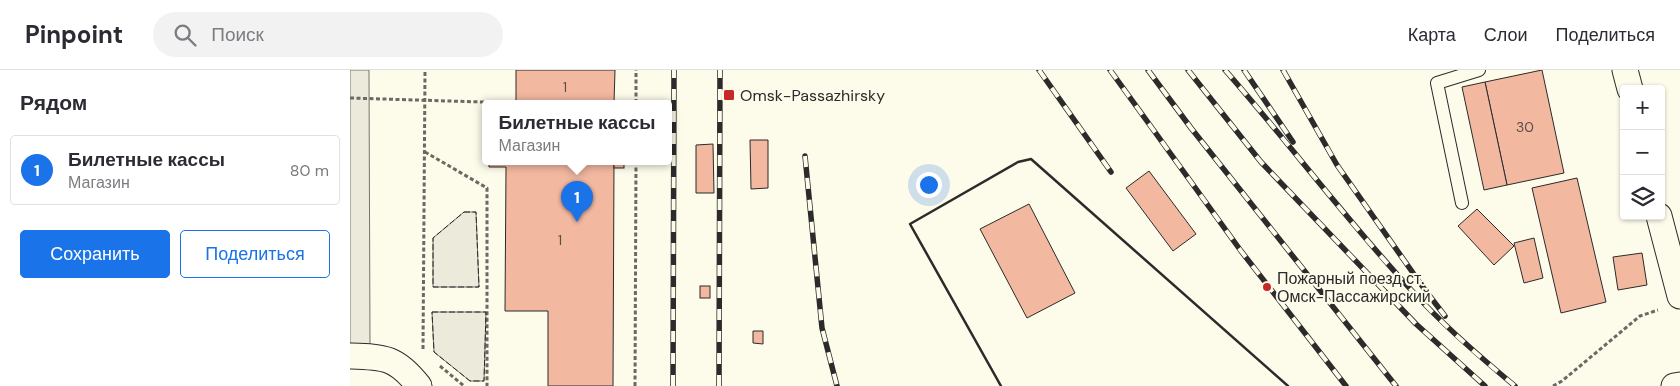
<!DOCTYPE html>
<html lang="ru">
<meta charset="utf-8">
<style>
body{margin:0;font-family:"DM Sans",sans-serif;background:#f2f2f3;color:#2b2b33}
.controls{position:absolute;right:15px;top:15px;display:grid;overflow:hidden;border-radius:5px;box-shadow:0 1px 4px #0004}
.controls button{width:45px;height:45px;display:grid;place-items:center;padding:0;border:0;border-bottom:1px solid #e1e1e2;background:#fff;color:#2b2b33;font:25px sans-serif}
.you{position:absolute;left:578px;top:114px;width:18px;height:18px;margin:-12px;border:4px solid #fff;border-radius:50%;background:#1a73e8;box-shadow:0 0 0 8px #1a73e833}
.badge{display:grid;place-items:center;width:32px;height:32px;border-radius:50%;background:#1a73e8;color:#fff;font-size:16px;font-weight:700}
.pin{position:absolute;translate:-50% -41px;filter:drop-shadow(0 1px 2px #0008)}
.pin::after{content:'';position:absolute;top:26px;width:18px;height:15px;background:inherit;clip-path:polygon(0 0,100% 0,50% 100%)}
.popup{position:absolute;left:132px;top:30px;width:190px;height:65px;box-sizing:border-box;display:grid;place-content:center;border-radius:5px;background:#fff;filter:drop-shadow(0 1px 4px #0005);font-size:16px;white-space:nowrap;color:#7c7c81}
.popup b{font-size:19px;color:#2b2b33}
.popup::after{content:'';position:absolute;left:50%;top:100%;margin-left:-10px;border:10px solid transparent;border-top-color:#fff}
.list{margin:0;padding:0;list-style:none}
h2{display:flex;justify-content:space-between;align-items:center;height:65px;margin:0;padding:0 20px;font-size:21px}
h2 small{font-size:16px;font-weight:400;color:#7c7c81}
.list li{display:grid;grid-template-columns:32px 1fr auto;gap:15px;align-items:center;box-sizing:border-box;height:70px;margin:0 10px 10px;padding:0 10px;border:1px solid #e1e1e2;border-radius:5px}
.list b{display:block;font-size:19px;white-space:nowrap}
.list p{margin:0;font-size:16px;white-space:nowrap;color:#7c7c81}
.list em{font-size:16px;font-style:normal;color:#7c7c81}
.actions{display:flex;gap:10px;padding:15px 20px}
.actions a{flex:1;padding:11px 0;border:1px solid #1a73e8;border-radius:5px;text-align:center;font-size:18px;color:#1a73e8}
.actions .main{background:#1a73e8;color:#fff}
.icon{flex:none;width:28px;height:28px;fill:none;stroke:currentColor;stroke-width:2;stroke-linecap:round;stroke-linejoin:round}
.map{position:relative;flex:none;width:1330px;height:316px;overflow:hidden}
header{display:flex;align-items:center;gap:30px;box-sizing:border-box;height:70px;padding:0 25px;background:#fff;border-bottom:1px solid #e1e1e2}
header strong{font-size:24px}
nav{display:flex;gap:28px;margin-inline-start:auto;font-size:18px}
.search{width:350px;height:45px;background:#f2f2f3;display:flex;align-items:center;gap:12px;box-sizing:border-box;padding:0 18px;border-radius:28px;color:#7c7c81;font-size:19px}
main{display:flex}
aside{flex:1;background:#fff}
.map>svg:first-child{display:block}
.green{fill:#ecebdb;stroke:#74746e}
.parking{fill:#eceadb;stroke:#74746e}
.building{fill:#f2b8a0;stroke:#2b2b2b}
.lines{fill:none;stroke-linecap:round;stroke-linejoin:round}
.lane-casing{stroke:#2b2b2b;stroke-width:14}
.street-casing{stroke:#2b2b2b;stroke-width:27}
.path{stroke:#6a6964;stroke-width:3;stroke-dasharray:4 2.5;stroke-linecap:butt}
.lane{stroke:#fdfbea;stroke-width:12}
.street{stroke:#fdfbea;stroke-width:25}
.rail-casing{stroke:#2b2b2b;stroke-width:5.5}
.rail{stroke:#fdfbea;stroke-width:4;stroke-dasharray:11;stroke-linecap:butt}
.fence{stroke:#2b2b2b;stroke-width:1;stroke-dasharray:6 2.5;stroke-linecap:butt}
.wall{stroke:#2b2b2b;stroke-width:2.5}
.poi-dot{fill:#c62828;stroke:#fdfbea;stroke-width:2}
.labels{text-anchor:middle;stroke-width:4;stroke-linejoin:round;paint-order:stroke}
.number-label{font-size:14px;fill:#5d4e48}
.poi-label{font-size:16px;fill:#2b2b2b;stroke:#fdfbea;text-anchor:start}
</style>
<header>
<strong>Pinpoint</strong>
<div class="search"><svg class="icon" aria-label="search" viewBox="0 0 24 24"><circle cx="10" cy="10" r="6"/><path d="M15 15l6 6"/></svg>Поиск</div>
<nav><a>Карта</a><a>Слои</a><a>Поделиться</a></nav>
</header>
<main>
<aside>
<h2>Рядом<small></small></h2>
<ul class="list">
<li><span class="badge">1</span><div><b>Билетные кассы</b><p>Магазин</p></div><em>80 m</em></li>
</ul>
<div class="actions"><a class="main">Сохранить</a><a>Поделиться</a></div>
</aside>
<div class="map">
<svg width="1330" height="316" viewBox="0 0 1330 316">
<rect width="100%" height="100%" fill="#fdfbea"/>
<g class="green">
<path d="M 114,142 L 126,142 L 129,217 L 83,217 L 83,168 Z"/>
<path d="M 82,242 L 136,242 L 134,311 L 120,311 L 84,282 Z"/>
</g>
<path class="parking" d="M 0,0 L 19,0 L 20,275 L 0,275 Z"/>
<g class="building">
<path d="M 166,0 L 265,0 L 264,33 L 166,33 Z"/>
<path d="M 1192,0 L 1214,103 L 1157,115 L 1135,12 Z"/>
<path d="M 1135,12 L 1157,115 L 1134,120 L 1112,17 Z"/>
<path d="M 400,70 L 418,70 L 418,118 L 401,119 Z"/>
<path d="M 363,74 L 364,123 L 346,123 L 346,75 Z"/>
<path d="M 139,91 L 264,91 L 263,316 L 198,316 L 198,241 L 155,241 L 156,97 L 139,97 Z"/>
<rect x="264" y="91" width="10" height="7"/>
<path d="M 799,101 L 846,164 L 823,181 L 776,118 Z"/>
<path d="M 1227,108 L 1256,232 L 1211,243 L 1182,118 Z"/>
<path d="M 679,134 L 725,223 L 677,248 L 630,159 Z"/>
<path d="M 1127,139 L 1164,176 L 1144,195 L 1108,156 Z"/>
<path d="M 1184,168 L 1193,208 L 1174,213 L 1164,173 Z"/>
<path d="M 1292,183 L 1297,215 L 1268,220 L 1263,187 Z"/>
<rect x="350" y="216" width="10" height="12"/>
<path d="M 403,261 L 413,261 L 413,274 L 403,273 Z"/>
</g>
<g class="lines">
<g class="lane-casing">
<path id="lane" d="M 1112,133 L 1087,13 L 1129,0"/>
</g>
<g class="street-casing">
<g id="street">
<path d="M 1275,0 L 1280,19"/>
<path d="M 1309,146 L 1330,226"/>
<path d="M 0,286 C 35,287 46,287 69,316"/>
<path d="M 1324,316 L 1330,315"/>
</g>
</g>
<g class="path">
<path d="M 0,28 L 165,33"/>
<path d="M 286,33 L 286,0"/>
<path d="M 75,82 L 137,118 L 137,316"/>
<path d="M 73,279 L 75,0"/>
<path d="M 90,296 L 114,316"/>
<path d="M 285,316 L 286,91"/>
<path d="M 1203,316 L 1212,311 L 1290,246 L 1308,240"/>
</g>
<use href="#lane" class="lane"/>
<use href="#street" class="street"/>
<g class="rail-casing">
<g id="rail">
<path d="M 689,0 L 761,102"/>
<path d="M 760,0 L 891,181 L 996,316"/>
<path d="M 798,0 L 841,58 L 1046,316"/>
<path d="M 838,0 L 911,92 L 1066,254 L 1135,316"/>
<path d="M 875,0 C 939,73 998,152 1064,223 C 1095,257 1130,287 1165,316"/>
<path d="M 894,0 L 943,72"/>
<path d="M 933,0 L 987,95 L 1075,220 L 1095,246"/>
<path d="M 455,86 L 472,258 L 487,316"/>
<path d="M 323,316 L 324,0"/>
<path d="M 369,316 L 370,0"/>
</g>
</g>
<use href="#rail" class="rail"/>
<g class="fence">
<path d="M 114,142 L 126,142 L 129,217 L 83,217 L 83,168 Z"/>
<path d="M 82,242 L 136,242 L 134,311 L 120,311 L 84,282 Z"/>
</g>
<path class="wall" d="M 651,316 L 560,154 L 668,92 L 681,89 L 938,316"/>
</g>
<g class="poi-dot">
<rect x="373" y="19" width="12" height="12" rx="2.5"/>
<circle cx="917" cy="217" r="5"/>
</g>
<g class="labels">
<g class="number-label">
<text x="215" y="22">1</text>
<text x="1175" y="62">30</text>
<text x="210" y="175">1</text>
</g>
<g class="poi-label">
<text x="390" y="31">Omsk-Passazhirsky</text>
<text x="927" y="214">Пожарный поезд ст.<tspan x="927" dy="18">Омск-Пассажирский</tspan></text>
</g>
</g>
</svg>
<div class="controls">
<button>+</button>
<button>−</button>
<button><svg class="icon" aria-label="layers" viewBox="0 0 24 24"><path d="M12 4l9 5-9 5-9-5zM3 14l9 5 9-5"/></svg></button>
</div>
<div class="you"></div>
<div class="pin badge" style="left:227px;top:152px">1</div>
<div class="popup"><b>Билетные кассы</b>Магазин</div>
</div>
</main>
